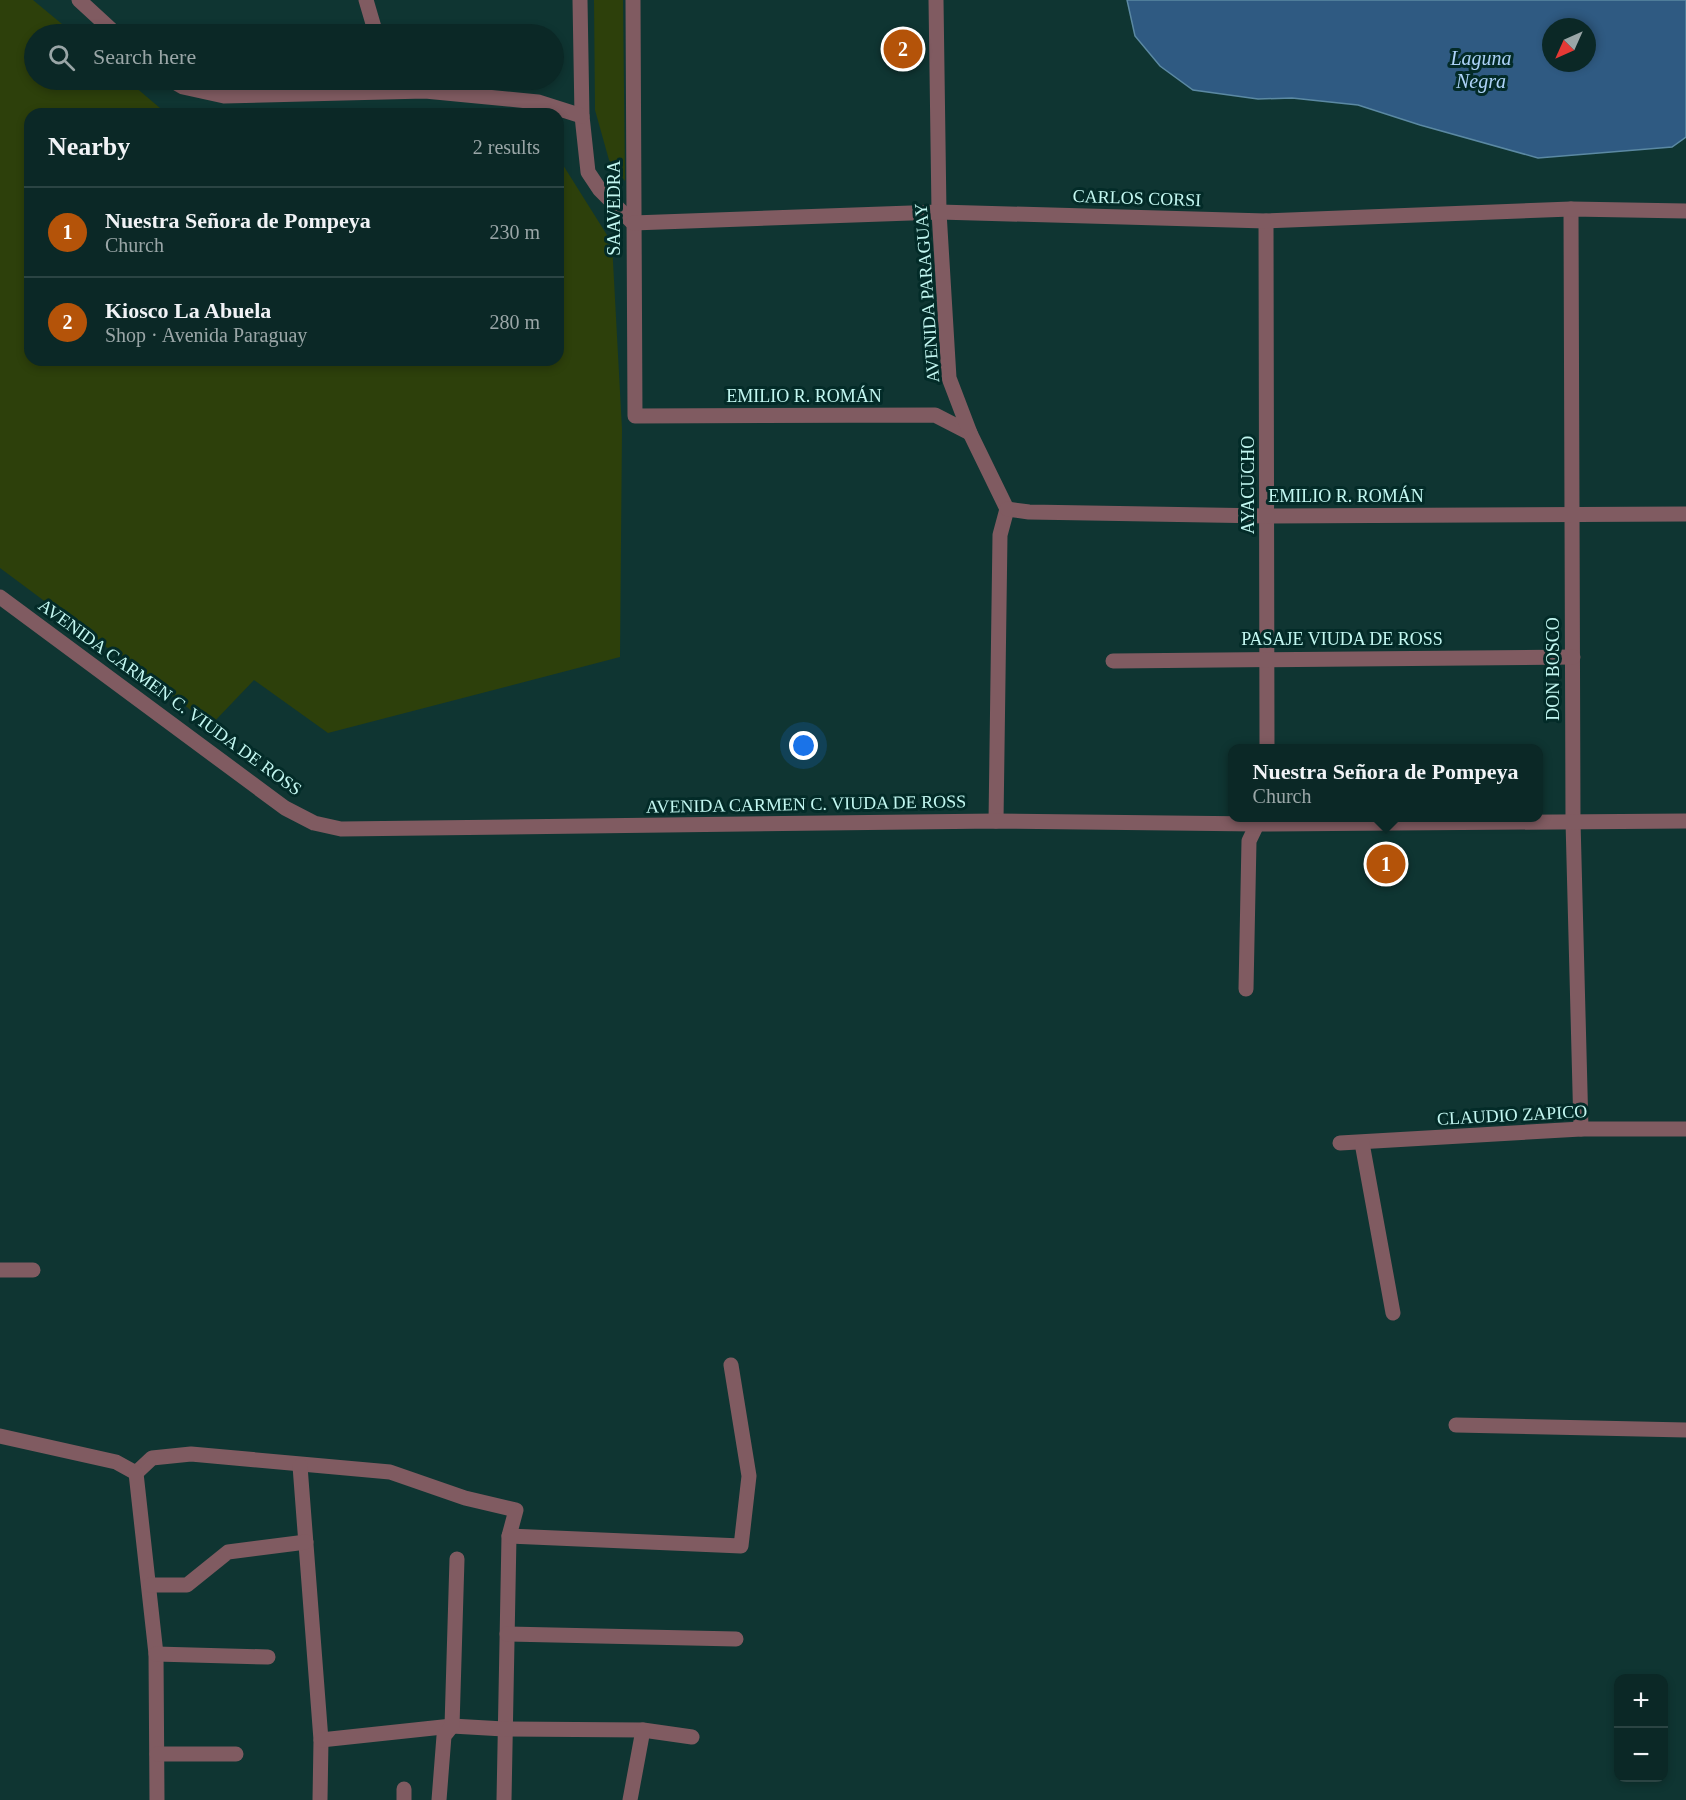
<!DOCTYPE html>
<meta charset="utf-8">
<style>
body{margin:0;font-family:Georgia,serif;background:#193432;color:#f1f3f6}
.controls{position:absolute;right:18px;bottom:18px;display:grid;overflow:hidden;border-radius:12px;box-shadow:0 3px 9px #0003}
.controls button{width:54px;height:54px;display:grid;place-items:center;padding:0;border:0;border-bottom:2px solid #2b4443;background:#0b2826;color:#f1f3f6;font:30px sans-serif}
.compass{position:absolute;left:1542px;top:18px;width:54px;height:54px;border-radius:50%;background:#0b2826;box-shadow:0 3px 9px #0003;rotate:225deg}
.you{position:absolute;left:804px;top:746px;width:21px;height:21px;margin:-15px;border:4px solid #fff;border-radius:50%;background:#1a73e8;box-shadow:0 0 0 9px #1a73e833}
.badge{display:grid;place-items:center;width:39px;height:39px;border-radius:50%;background:#b45309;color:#fff;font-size:20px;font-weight:700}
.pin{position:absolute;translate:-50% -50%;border:3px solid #fff;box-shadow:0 2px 6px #0006}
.popup{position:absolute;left:1228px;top:744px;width:315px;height:78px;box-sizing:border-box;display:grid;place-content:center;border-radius:12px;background:#0b2826;filter:drop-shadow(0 2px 4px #0005);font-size:20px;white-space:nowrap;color:#9aa6a7}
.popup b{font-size:22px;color:#f1f3f6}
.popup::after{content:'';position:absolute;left:50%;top:100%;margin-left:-12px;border:12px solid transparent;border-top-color:#0b2826}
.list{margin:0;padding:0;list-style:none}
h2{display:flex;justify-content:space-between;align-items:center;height:78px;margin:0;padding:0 24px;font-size:26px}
h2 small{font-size:20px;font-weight:400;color:#9aa6a7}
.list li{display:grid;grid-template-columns:39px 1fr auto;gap:18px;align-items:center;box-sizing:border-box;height:90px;padding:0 24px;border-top:2px solid #2b4443}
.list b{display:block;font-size:22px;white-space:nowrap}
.list p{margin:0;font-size:20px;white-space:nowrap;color:#9aa6a7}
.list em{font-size:20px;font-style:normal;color:#9aa6a7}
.icon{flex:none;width:33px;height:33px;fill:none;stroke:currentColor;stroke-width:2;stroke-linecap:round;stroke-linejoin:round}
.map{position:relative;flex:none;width:1686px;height:1800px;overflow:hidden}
.search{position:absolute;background:#0b2826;box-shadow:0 3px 9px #0003;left:24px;top:24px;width:540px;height:66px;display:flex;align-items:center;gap:15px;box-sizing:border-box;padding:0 21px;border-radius:33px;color:#9aa6a7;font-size:22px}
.panel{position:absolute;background:#0b2826;box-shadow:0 3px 9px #0003;left:24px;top:108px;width:540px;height:258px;border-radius:18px}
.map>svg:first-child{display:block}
.green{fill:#2d400b}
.water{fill:#2f5a82;stroke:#5b89a3;stroke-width:1.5;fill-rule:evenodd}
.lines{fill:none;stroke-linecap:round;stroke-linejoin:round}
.minor{stroke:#805b61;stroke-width:15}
.labels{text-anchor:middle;stroke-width:6;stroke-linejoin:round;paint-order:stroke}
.street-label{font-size:18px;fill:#c3f7f1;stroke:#032b28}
.water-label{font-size:20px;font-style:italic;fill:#add3f8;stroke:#032b28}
</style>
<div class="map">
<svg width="1686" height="1800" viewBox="0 0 1686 1800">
<rect width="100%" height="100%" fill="#0f3532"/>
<g class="green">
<path d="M 0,0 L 33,0 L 74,34 L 34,34 L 34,80 L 127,80 L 167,114 L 30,114 L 30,360 L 558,360 L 558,157 L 612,243 L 622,429 L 620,657 L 328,733 L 254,680 L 211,725 L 0,568 Z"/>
<path d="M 594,0 L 623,0 L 625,181 L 609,160 L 595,110 Z"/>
</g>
<path class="water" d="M 1127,0 L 1686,0 L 1686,137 L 1672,147 L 1538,158 L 1420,125 L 1358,105 L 1292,98 L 1258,99 L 1193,90 L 1160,66 L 1135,36 ZM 1551,27 L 1587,27 L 1587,63 L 1551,63 Z"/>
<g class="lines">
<g class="minor">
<path d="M 79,0 L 116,34"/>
<path d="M 366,0 L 376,34"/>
<path d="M 580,0 L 582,116 L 588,172 L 600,190 L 633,223"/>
<path d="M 633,0 L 635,416 L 935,415 L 970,433"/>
<path d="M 936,0 L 939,212 L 949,378 L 970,433 L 1007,509 L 1000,535 L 996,821"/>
<path d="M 171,80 L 183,87 L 224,96 L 425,91 L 538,102 L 582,116"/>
<path d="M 1571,209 L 1573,821 L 1581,1129"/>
<path d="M 1266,221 L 1267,748"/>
<path d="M 633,223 L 939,212 L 1266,221 L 1571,209 L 1686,211"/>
<path d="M 1007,509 L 1029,512 L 1268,516 L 1686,514"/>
<path d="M 0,597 L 285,808 L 314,823 L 341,829 L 996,821 L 1257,824 L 1686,821"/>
<path d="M 1113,661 L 1573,657"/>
<path d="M 1246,989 L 1249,841 L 1260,818"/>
<path d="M 1340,1143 L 1581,1129 L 1686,1129"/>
<path d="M 1362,1143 L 1393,1313"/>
<path d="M 0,1270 L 33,1270"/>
<path d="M 1456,1425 L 1686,1430"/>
<path d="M 0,1436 L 116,1462 L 136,1473 L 152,1458 L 191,1454 L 390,1472 L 465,1498 L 516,1510 L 509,1536 L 504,1800"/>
<path d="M 300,1466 L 321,1740 L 320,1800"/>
<path d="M 136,1473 L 156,1654 L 157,1800"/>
<path d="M 509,1536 L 741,1546 L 749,1476 L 731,1365"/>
<path d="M 150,1585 L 187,1585 L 228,1552 L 306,1542"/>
<path d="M 507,1634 L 736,1639"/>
<path d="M 156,1654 L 268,1657"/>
<path d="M 321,1740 L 452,1726 L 504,1729 L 643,1730 L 692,1737"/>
<path d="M 157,1754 L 236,1754"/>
<path d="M 404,1789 L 404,1800"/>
<path d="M 439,1800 L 444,1736 L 452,1726 L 457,1559"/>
<path d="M 630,1800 L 643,1730"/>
</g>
</g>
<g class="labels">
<g class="street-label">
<text transform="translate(1137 198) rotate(2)" y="6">CARLOS CORSI</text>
<text transform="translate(614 208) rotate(-90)" y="6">SAAVEDRA</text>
<text transform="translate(927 293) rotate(-94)" y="6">AVENIDA PARAGUAY</text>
<text x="804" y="402">EMILIO R. ROMÁN</text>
<text transform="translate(1248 485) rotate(-90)" y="6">AYACUCHO</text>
<text x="1346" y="502">EMILIO R. ROMÁN</text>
<text x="1342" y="645">PASAJE VIUDA DE ROSS</text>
<text transform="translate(1553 669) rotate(-90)" y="6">DON BOSCO</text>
<text transform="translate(170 697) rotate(36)" y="6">AVENIDA CARMEN C. VIUDA DE ROSS</text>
<text transform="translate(806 804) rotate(-1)" y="6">AVENIDA CARMEN C. VIUDA DE ROSS</text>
<text transform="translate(1512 1115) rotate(-3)" y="6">CLAUDIO ZAPICO</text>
</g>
<g class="water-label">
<text x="1481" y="65">Laguna<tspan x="1481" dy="23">Negra</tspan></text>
</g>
</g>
</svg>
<div class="controls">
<button>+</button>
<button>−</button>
</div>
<svg class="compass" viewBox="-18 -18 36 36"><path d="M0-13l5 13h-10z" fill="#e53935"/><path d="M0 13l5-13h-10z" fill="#9aa6a7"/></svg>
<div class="you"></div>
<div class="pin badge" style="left:1386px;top:864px">1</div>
<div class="popup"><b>Nuestra Señora de Pompeya</b>Church</div>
<div class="pin badge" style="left:903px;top:49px">2</div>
<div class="search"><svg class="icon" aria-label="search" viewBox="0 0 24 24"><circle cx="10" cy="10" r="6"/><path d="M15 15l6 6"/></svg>Search here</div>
<section class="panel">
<h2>Nearby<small>2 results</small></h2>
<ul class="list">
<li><span class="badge">1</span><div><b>Nuestra Señora de Pompeya</b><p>Church</p></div><em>230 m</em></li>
<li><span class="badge">2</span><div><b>Kiosco La Abuela</b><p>Shop · Avenida Paraguay</p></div><em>280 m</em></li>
</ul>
</section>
</div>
